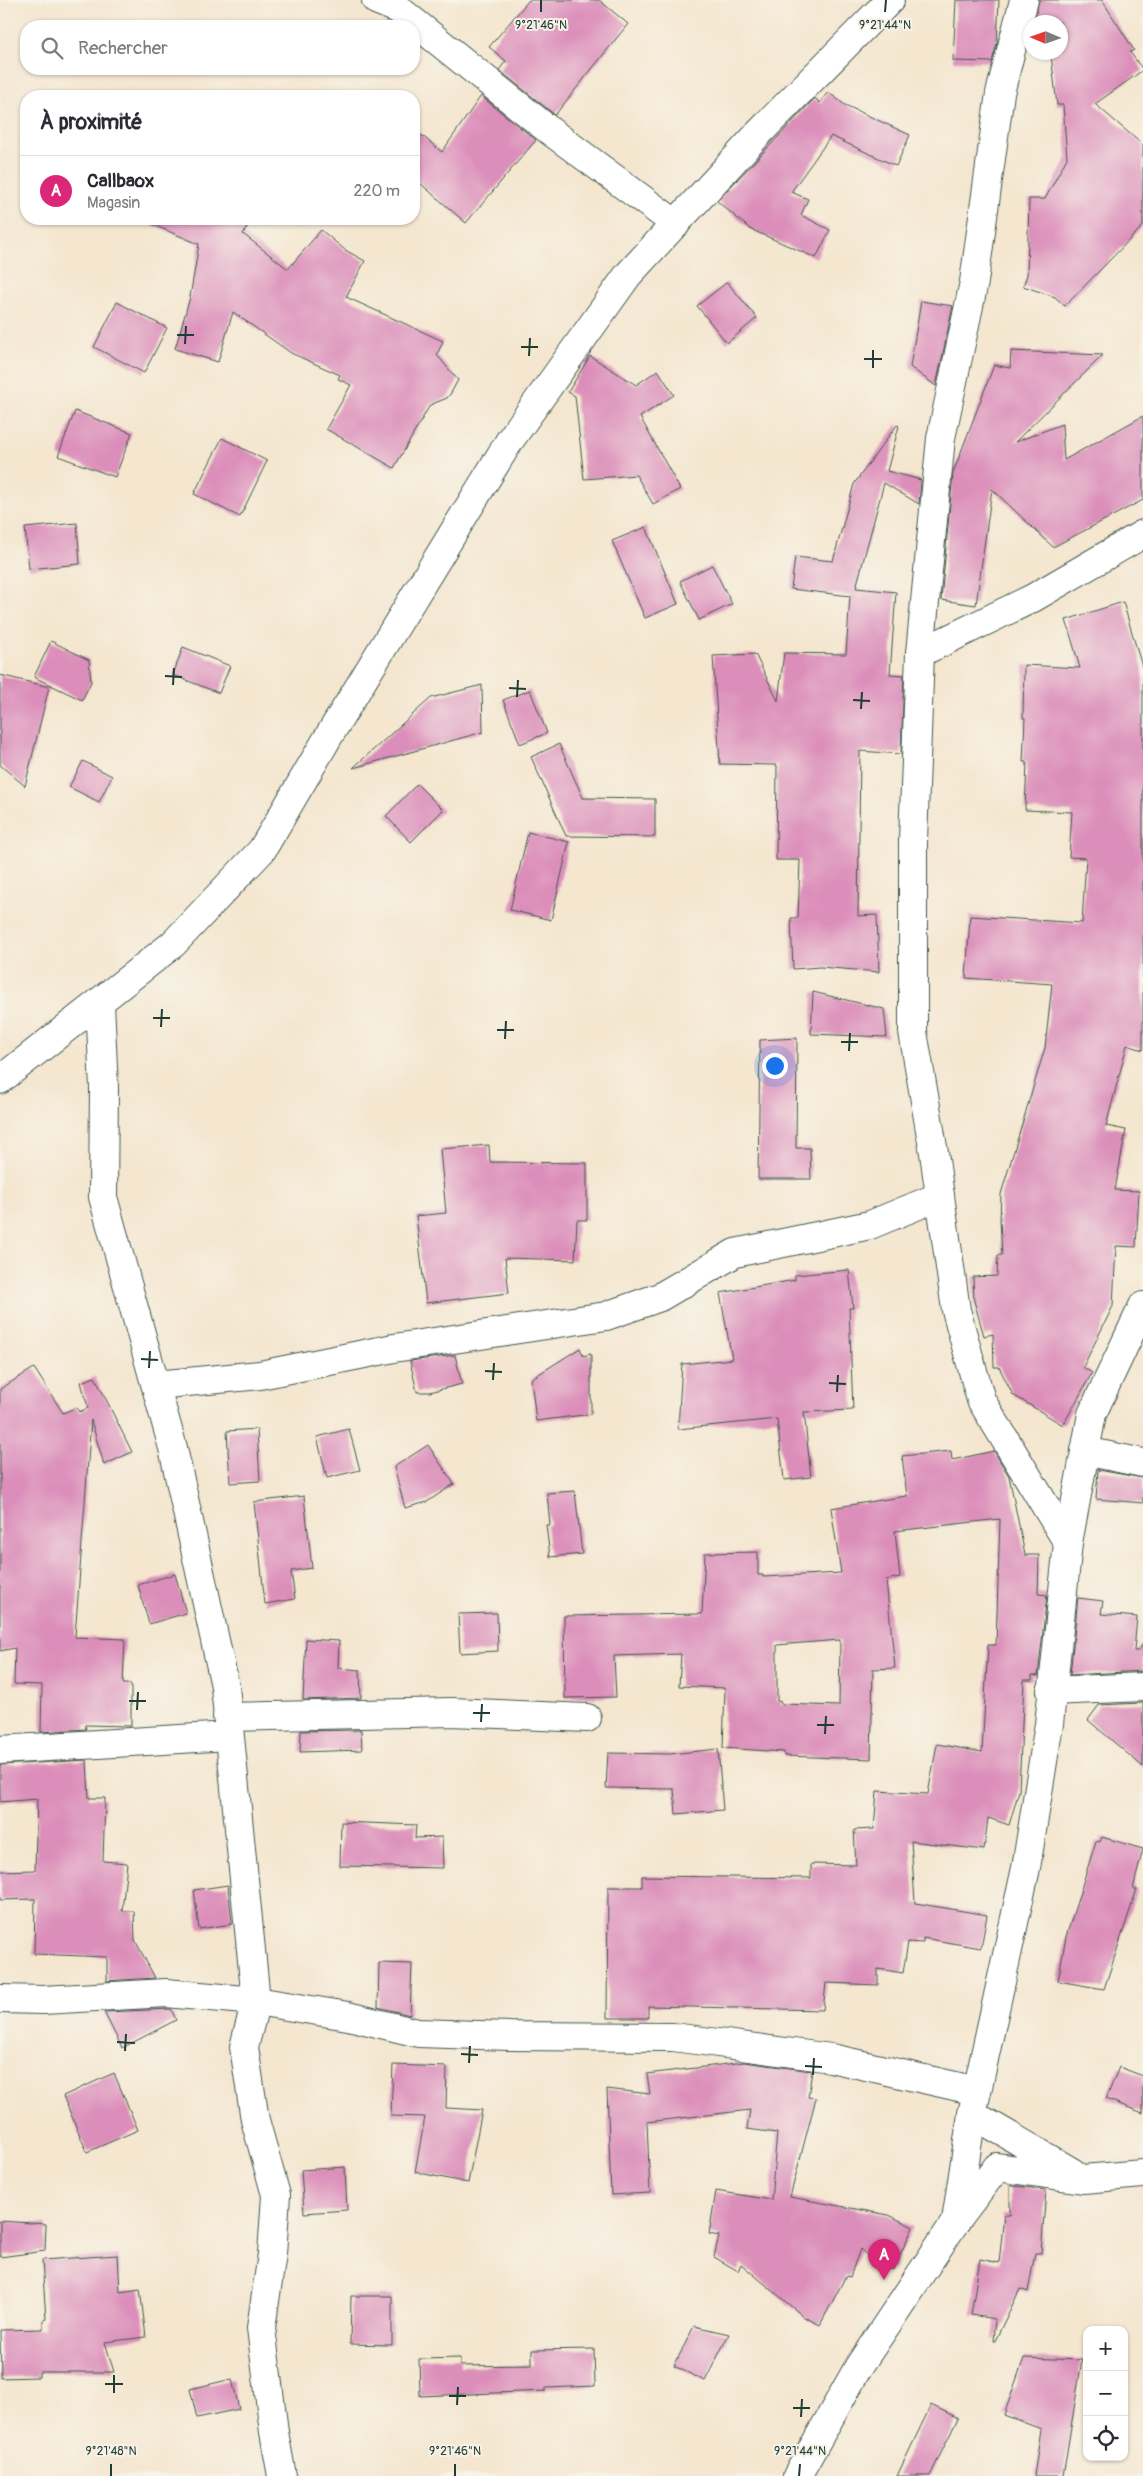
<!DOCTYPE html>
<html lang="fr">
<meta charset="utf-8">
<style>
body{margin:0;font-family:Pangolin,sans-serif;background:#f2f2f3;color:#2b2b33}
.controls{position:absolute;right:15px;bottom:15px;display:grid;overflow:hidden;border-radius:10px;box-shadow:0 1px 4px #0004}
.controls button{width:45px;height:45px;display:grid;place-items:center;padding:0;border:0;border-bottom:1px solid #e1e1e2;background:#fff;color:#2b2b33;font:25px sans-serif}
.compass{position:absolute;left:1023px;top:15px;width:45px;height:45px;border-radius:50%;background:#fff;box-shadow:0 1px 4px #0004;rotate:272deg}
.you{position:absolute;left:774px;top:1065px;width:18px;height:18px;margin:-12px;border:4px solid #fff;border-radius:50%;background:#1a73e8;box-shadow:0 0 0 8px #1a73e833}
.badge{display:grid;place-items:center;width:32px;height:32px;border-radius:50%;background:#db2777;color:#fff;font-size:16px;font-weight:700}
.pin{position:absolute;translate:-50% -41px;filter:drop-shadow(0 1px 2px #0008)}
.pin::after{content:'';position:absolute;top:26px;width:18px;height:15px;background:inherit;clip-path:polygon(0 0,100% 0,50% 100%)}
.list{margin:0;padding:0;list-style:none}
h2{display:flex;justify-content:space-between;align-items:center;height:65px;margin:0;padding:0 20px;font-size:21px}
h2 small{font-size:16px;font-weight:400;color:#7c7c81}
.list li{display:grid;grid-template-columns:32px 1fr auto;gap:15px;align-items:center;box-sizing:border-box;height:70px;padding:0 20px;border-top:1px solid #e1e1e2}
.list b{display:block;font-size:19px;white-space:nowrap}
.list p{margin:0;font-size:16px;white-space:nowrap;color:#7c7c81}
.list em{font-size:16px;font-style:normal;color:#7c7c81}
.icon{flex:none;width:28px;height:28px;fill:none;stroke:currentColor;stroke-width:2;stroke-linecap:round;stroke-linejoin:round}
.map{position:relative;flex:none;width:1143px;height:2476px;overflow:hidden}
.search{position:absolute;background:#fff;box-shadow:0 1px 4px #0004;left:20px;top:20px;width:400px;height:55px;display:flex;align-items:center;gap:12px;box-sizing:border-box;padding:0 18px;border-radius:20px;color:#7c7c81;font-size:19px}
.panel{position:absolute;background:#fff;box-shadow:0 1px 4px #0004;left:20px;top:90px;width:400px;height:135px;border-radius:20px}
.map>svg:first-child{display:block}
.building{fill:#db8eba;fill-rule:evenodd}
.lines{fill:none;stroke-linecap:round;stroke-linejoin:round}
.minor-casing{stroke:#3f564b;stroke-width:30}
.minor{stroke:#fff;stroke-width:28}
.ticks{fill:none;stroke:#1f3d34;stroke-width:2}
.ticks-label{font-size:12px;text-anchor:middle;fill:#1f3d34;stroke:#f7f3e8;stroke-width:4;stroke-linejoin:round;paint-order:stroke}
</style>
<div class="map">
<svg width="1143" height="2476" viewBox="0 0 1143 2476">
<rect width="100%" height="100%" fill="#f7f3e8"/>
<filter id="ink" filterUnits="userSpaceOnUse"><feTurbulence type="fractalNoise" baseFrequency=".02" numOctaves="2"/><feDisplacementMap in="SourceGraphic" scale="10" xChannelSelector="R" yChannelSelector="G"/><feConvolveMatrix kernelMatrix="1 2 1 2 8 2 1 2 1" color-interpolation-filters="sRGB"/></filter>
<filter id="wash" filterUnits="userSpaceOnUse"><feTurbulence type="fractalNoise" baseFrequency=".0096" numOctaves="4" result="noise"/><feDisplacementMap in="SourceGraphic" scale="20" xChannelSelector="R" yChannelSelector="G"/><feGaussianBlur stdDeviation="1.12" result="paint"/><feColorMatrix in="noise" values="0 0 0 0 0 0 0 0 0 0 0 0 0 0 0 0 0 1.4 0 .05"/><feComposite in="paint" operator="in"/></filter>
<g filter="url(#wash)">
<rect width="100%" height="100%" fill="#f4e6cf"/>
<g id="blocks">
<g class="building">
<path d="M 529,0 L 599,0 L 628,24 L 555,115 L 499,70 L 506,61 L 489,47 Z"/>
<path d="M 956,0 L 999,0 L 997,43 L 992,62 L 953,61 Z"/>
<path d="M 1039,0 L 1102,0 L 1134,50 L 1130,52 L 1143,70 L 1095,104 L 1143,145 L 1143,226 L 1065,306 L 1055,297 L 1023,286 L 1027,275 L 1029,199 L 1045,199 L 1067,158 L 1063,105 L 1057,105 L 1051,55 L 1048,52 L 1060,52 L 1060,22 L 1034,22 Z"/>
<path d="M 828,92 L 845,105 L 910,135 L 896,166 L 831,136 L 791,192 L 808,199 L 801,215 L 830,230 L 816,258 L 750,229 L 717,201 L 815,98 L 820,103 Z"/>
<path d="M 481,96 L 536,140 L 466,223 L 414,178 L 414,129 L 442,152 Z"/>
<path d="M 139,219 L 252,219 L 243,234 L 288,269 L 321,230 L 345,250 L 365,261 L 346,297 L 443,341 L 437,355 L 458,380 L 451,393 L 447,398 L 430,405 L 394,468 L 326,429 L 351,385 L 338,379 L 340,375 L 291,353 L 233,312 L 218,362 L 175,349 L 190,297 L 199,244 Z"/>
<path d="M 727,282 L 757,318 L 727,343 L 697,306 Z"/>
<path d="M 921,301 L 953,306 L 936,386 L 910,367 Z"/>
<path d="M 117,302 L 167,328 L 144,373 L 94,347 Z"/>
<path d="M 1011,351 L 1103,355 L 1015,442 L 1062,424 L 1064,460 L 1143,416 L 1143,500 L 1053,547 L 992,489 L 976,605 L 941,600 L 953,473 L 994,365 L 1010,368 Z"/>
<path d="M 590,356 L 636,385 L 658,370 L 674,395 L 640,417 L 680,489 L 653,504 L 636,475 L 584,479 L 575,396 L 568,392 Z"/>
<path d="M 75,411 L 132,433 L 115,477 L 58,456 Z"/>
<path d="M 897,425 L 899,426 L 887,471 L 921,480 L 919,504 L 884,483 L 856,588 L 896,592 L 890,674 L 904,675 L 901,754 L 860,751 L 858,916 L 877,915 L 879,972 L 820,967 L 793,969 L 791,918 L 798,918 L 800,860 L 776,860 L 777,765 L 720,764 L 713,656 L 755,654 L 778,701 L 784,653 L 846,654 L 850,596 L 791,589 L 795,557 L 833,561 L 854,484 Z"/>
<path d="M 222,438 L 267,461 L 240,517 L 194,494 Z"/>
<path d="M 77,523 L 80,564 L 29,569 L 25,528 Z"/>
<path d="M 646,527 L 678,604 L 645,618 L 612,541 Z"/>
<path d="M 712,565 L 732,604 L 699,620 L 680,581 Z"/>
<path d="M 1123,602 L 1143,670 L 1143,1050 L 1127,1045 L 1106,1126 L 1126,1130 L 1115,1190 L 1139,1191 L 1136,1247 L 1116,1246 L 1113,1306 L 1083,1367 L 1092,1373 L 1063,1425 L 1013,1395 L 999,1367 L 994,1367 L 993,1334 L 984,1336 L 974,1301 L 973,1277 L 997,1276 L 998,1255 L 1002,1255 L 1000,1220 L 1001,1194 L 1045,1048 L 1052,984 L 966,978 L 970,916 L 1082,923 L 1086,858 L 1069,857 L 1072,812 L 1025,810 L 1027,762 L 1023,762 L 1025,718 L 1023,718 L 1024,665 L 1080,668 L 1066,620 Z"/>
<path d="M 51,641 L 89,660 L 91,682 L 82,700 L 34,677 Z"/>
<path d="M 183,647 L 230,666 L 219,693 L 173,675 Z"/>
<path d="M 0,675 L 49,687 L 25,786 L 0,765 Z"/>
<path d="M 482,685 L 483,732 L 353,768 L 431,698 Z"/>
<path d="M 530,690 L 547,733 L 520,744 L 503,700 Z"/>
<path d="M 559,744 L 583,798 L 655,799 L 655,837 L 566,836 L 531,757 Z"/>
<path d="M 83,761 L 112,776 L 99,802 L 69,787 Z"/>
<path d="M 417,784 L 443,810 L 411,842 L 386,816 Z"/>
<path d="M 528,832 L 569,842 L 551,920 L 510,910 Z"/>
<path d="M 813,992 L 884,1009 L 887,1037 L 811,1034 Z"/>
<path d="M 797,1038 L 796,1148 L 810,1148 L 811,1179 L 758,1179 L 760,1040 Z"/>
<path d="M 489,1145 L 490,1162 L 587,1163 L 587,1220 L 577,1220 L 575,1260 L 505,1258 L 509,1293 L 426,1303 L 416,1216 L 446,1213 L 440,1149 Z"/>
<path d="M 849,1270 L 853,1308 L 849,1308 L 853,1410 L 804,1412 L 811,1477 L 784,1480 L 777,1419 L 678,1429 L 682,1364 L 732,1359 L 720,1293 L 795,1280 L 795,1275 Z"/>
<path d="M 580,1348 L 583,1356 L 591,1354 L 591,1414 L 536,1421 L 531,1379 Z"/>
<path d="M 455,1355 L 462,1384 L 430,1392 L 417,1392 L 410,1361 Z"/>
<path d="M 34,1368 L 63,1413 L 77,1407 L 79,1412 L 88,1408 L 81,1382 L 95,1377 L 132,1452 L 104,1465 L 91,1420 L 75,1637 L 125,1639 L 123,1684 L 131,1684 L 131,1726 L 85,1725 L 86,1729 L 41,1732 L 42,1685 L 14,1684 L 15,1648 L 0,1651 L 0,1389 Z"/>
<path d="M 257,1429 L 260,1481 L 230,1483 L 227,1431 Z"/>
<path d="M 349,1429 L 360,1470 L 327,1478 L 317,1437 Z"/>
<path d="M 428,1445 L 454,1484 L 427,1502 L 405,1508 L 394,1467 Z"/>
<path d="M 951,1451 L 952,1460 L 994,1451 L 1009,1476 L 1025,1555 L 1039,1555 L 1038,1594 L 1047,1595 L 1038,1676 L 1032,1675 L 1032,1680 L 1024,1680 L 1019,1791 L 1009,1825 L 988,1818 L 984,1850 L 911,1841 L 915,1903 L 987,1915 L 981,1948 L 923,1938 L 923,1943 L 908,1942 L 903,1973 L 878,1969 L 878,1985 L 826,1983 L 823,2010 L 648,2006 L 648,2018 L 607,2018 L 608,1887 L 642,1887 L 642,1876 L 811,1878 L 811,1864 L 856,1865 L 854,1830 L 874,1829 L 877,1791 L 928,1794 L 937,1744 L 982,1752 L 988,1645 L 996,1645 L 1000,1519 L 895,1531 L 900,1577 L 886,1580 L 895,1668 L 873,1669 L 871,1759 L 784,1756 L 784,1752 L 723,1748 L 725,1688 L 679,1686 L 681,1654 L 614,1656 L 616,1697 L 565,1698 L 564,1616 L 702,1614 L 705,1553 L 758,1552 L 758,1575 L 763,1575 L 763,1577 L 841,1573 L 831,1508 L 907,1496 L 902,1456 ZM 840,1640 L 839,1706 L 781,1704 L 781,1702 L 777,1701 L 777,1645 Z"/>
<path d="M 1098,1470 L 1143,1478 L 1143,1503 L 1096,1499 Z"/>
<path d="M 575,1491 L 582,1554 L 550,1557 L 546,1525 L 550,1525 L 547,1493 Z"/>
<path d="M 304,1496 L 312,1568 L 291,1571 L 295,1599 L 265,1604 L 254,1502 Z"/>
<path d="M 175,1574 L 186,1613 L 149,1624 L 138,1585 Z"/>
<path d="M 1078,1598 L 1103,1601 L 1101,1614 L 1137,1617 L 1134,1651 L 1138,1651 L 1143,1644 L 1143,1671 L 1070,1675 Z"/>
<path d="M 497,1613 L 498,1651 L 460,1653 L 458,1614 Z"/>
<path d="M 306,1639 L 339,1641 L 338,1668 L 360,1670 L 361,1698 L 303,1700 Z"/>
<path d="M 1143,1703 L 1143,1767 L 1088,1720 L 1099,1705 Z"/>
<path d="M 361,1730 L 362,1750 L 300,1752 L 301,1731 Z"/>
<path d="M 718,1749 L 723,1810 L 676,1814 L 674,1789 L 606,1788 L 608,1753 L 670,1754 Z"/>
<path d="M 87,1760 L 89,1798 L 105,1798 L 103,1861 L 127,1863 L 122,1911 L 134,1911 L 135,1940 L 155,1978 L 107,1981 L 107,1957 L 34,1954 L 35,1899 L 0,1900 L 0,1871 L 35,1870 L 37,1799 L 0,1802 L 0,1765 Z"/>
<path d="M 341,1822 L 416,1825 L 415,1838 L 442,1837 L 443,1868 L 340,1866 Z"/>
<path d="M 1102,1837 L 1143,1849 L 1133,1889 L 1137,1889 L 1104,1989 L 1058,1981 L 1066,1937 L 1096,1841 L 1100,1842 Z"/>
<path d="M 228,1885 L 232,1924 L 199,1929 L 194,1890 Z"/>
<path d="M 379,1963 L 412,1964 L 410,2015 L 378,2007 Z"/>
<path d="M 171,2009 L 176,2020 L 122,2048 L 104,2012 Z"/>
<path d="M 744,2062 L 812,2071 L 808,2097 L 816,2098 L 790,2197 L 889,2215 L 913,2227 L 893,2270 L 885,2265 L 882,2268 L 860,2249 L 850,2277 L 846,2276 L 820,2325 L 804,2317 L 741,2264 L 738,2271 L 714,2257 L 719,2236 L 709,2234 L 716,2191 L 771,2200 L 777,2133 L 747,2129 L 750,2110 L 647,2122 L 650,2193 L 611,2195 L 607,2089 L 650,2094 L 647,2074 Z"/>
<path d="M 393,2065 L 447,2067 L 446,2108 L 482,2110 L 468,2183 L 415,2172 L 425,2117 L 391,2116 Z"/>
<path d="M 1119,2067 L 1143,2076 L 1143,2113 L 1106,2099 Z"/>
<path d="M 114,2073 L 138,2130 L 87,2152 L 63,2096 Z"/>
<path d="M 345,2167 L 347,2210 L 304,2213 L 301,2170 Z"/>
<path d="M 1010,2185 L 1046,2190 L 1041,2253 L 1035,2253 L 1028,2292 L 1020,2289 L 995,2341 L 993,2341 L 995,2319 L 971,2315 L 980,2259 L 999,2263 L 1004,2215 L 1010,2215 Z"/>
<path d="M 0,2221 L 46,2224 L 45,2251 L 0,2257 Z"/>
<path d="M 118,2255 L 120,2292 L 140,2289 L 146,2337 L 105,2342 L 114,2372 L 39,2372 L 39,2377 L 1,2378 L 0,2330 L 43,2329 L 43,2320 L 46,2319 L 42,2260 Z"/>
<path d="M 351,2296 L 392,2296 L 392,2345 L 350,2344 Z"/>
<path d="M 694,2326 L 729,2334 L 705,2381 L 674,2366 Z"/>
<path d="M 594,2349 L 595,2386 L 546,2388 L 546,2391 L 420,2396 L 419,2359 L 460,2358 L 460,2366 L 532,2365 L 532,2350 Z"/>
<path d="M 1024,2358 L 1082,2360 L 1063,2476 L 1034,2476 L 1041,2429 L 1004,2415 Z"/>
<path d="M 232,2379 L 239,2409 L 197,2418 L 190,2389 Z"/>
<path d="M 931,2405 L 958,2418 L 930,2476 L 897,2476 Z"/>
</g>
</g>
</g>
<g filter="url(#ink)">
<use href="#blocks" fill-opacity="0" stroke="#3f564b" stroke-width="1"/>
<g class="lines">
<g class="minor-casing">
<g id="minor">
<path d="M 376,0 L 398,9 L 550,131 L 676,224"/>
<path d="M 1024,0 L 1000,93 L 974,282 L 941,438 L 920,653 L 913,841 L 913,1032 L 934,1153 L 956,1310 L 981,1400 L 1068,1543"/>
<path d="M 920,653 L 1033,598 L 1143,534"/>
<path d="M 100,1003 L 104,1088 L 103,1197 L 173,1448 L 225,1686 L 256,2001 L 348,2016 L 418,2033 L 510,2036 L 673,2037 L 831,2058 L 977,2091"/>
<path d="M 0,1080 L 173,944 L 262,850 L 330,734 L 510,440 L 628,275 L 760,132 L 890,0"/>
<path d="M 156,1385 L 260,1375 L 394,1348 L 606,1316 L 660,1297 L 735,1253 L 870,1225 L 940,1196"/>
<path d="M 1085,1451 L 1143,1463"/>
<path d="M 1051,1691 L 1143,1687"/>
<path d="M 227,1717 L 452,1712 L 587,1718"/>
<path d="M 0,1750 L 229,1736"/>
<path d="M 0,1999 L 43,2000 L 166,1993 L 256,2001 L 244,2047 L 255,2120 L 276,2195 L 272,2254 L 261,2328 L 274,2432 L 282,2476"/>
<path d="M 972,2114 L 1072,2172"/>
<path d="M 956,2221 L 972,2114 L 1026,1868 L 1049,1724 L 1068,1543 L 1092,1414 L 1143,1306"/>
<path d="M 797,2476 L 859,2366 L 956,2221 L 997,2167 L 1083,2179 L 1143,2174"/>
</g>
</g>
<use href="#minor" class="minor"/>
</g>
</g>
<path class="ticks" d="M 541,12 L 541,0M 885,12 L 886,0M 177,335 L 194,335M 185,344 L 186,326M 521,347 L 538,347M 529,356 L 530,338M 864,359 L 882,359M 873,368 L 873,350M 165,676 L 182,677M 173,685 L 174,668M 509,688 L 526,689M 517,697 L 518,680M 853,700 L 870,701M 861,709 L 862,692M 153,1018 L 170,1018M 161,1027 L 162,1009M 497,1030 L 514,1030M 505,1039 L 506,1021M 841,1042 L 858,1042M 849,1051 L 850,1033M 141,1359 L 158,1360M 149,1368 L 150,1351M 485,1371 L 502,1372M 493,1380 L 494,1363M 829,1383 L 846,1384M 837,1392 L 838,1375M 129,1701 L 146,1701M 137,1710 L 138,1692M 473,1713 L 490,1713M 481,1722 L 482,1704M 817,1725 L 834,1725M 825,1734 L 826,1716M 117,2042 L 135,2043M 125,2051 L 126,2034M 461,2054 L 478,2055M 469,2063 L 470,2046M 805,2066 L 822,2067M 813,2075 L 814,2058M 105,2384 L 123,2384M 114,2393 L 114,2375M 449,2396 L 466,2396M 457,2405 L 458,2387M 793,2408 L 810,2408M 801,2417 L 802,2399M 111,2476 L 111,2464M 455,2476 L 455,2464M 799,2476 L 800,2464"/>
<g class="ticks-label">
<text x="541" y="29">9°21'46"N</text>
<text x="885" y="29">9°21'44"N</text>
<text x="111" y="2455">9°21'48"N</text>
<text x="455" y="2455">9°21'46"N</text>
<text x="800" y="2455">9°21'44"N</text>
</g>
</svg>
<div class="controls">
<button>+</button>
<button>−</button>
<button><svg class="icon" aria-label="locate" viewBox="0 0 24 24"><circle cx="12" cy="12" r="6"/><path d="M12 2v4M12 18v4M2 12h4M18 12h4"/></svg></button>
</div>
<svg class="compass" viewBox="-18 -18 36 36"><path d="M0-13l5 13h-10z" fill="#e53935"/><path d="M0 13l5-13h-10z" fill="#7c7c81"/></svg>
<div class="you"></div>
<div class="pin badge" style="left:884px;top:2280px">A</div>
<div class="search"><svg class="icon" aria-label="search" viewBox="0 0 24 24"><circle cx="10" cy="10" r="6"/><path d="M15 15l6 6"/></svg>Rechercher</div>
<section class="panel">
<h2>À proximité<small></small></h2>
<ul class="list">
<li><span class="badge">A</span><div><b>Callbaox</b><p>Magasin</p></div><em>220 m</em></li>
</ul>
</section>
</div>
